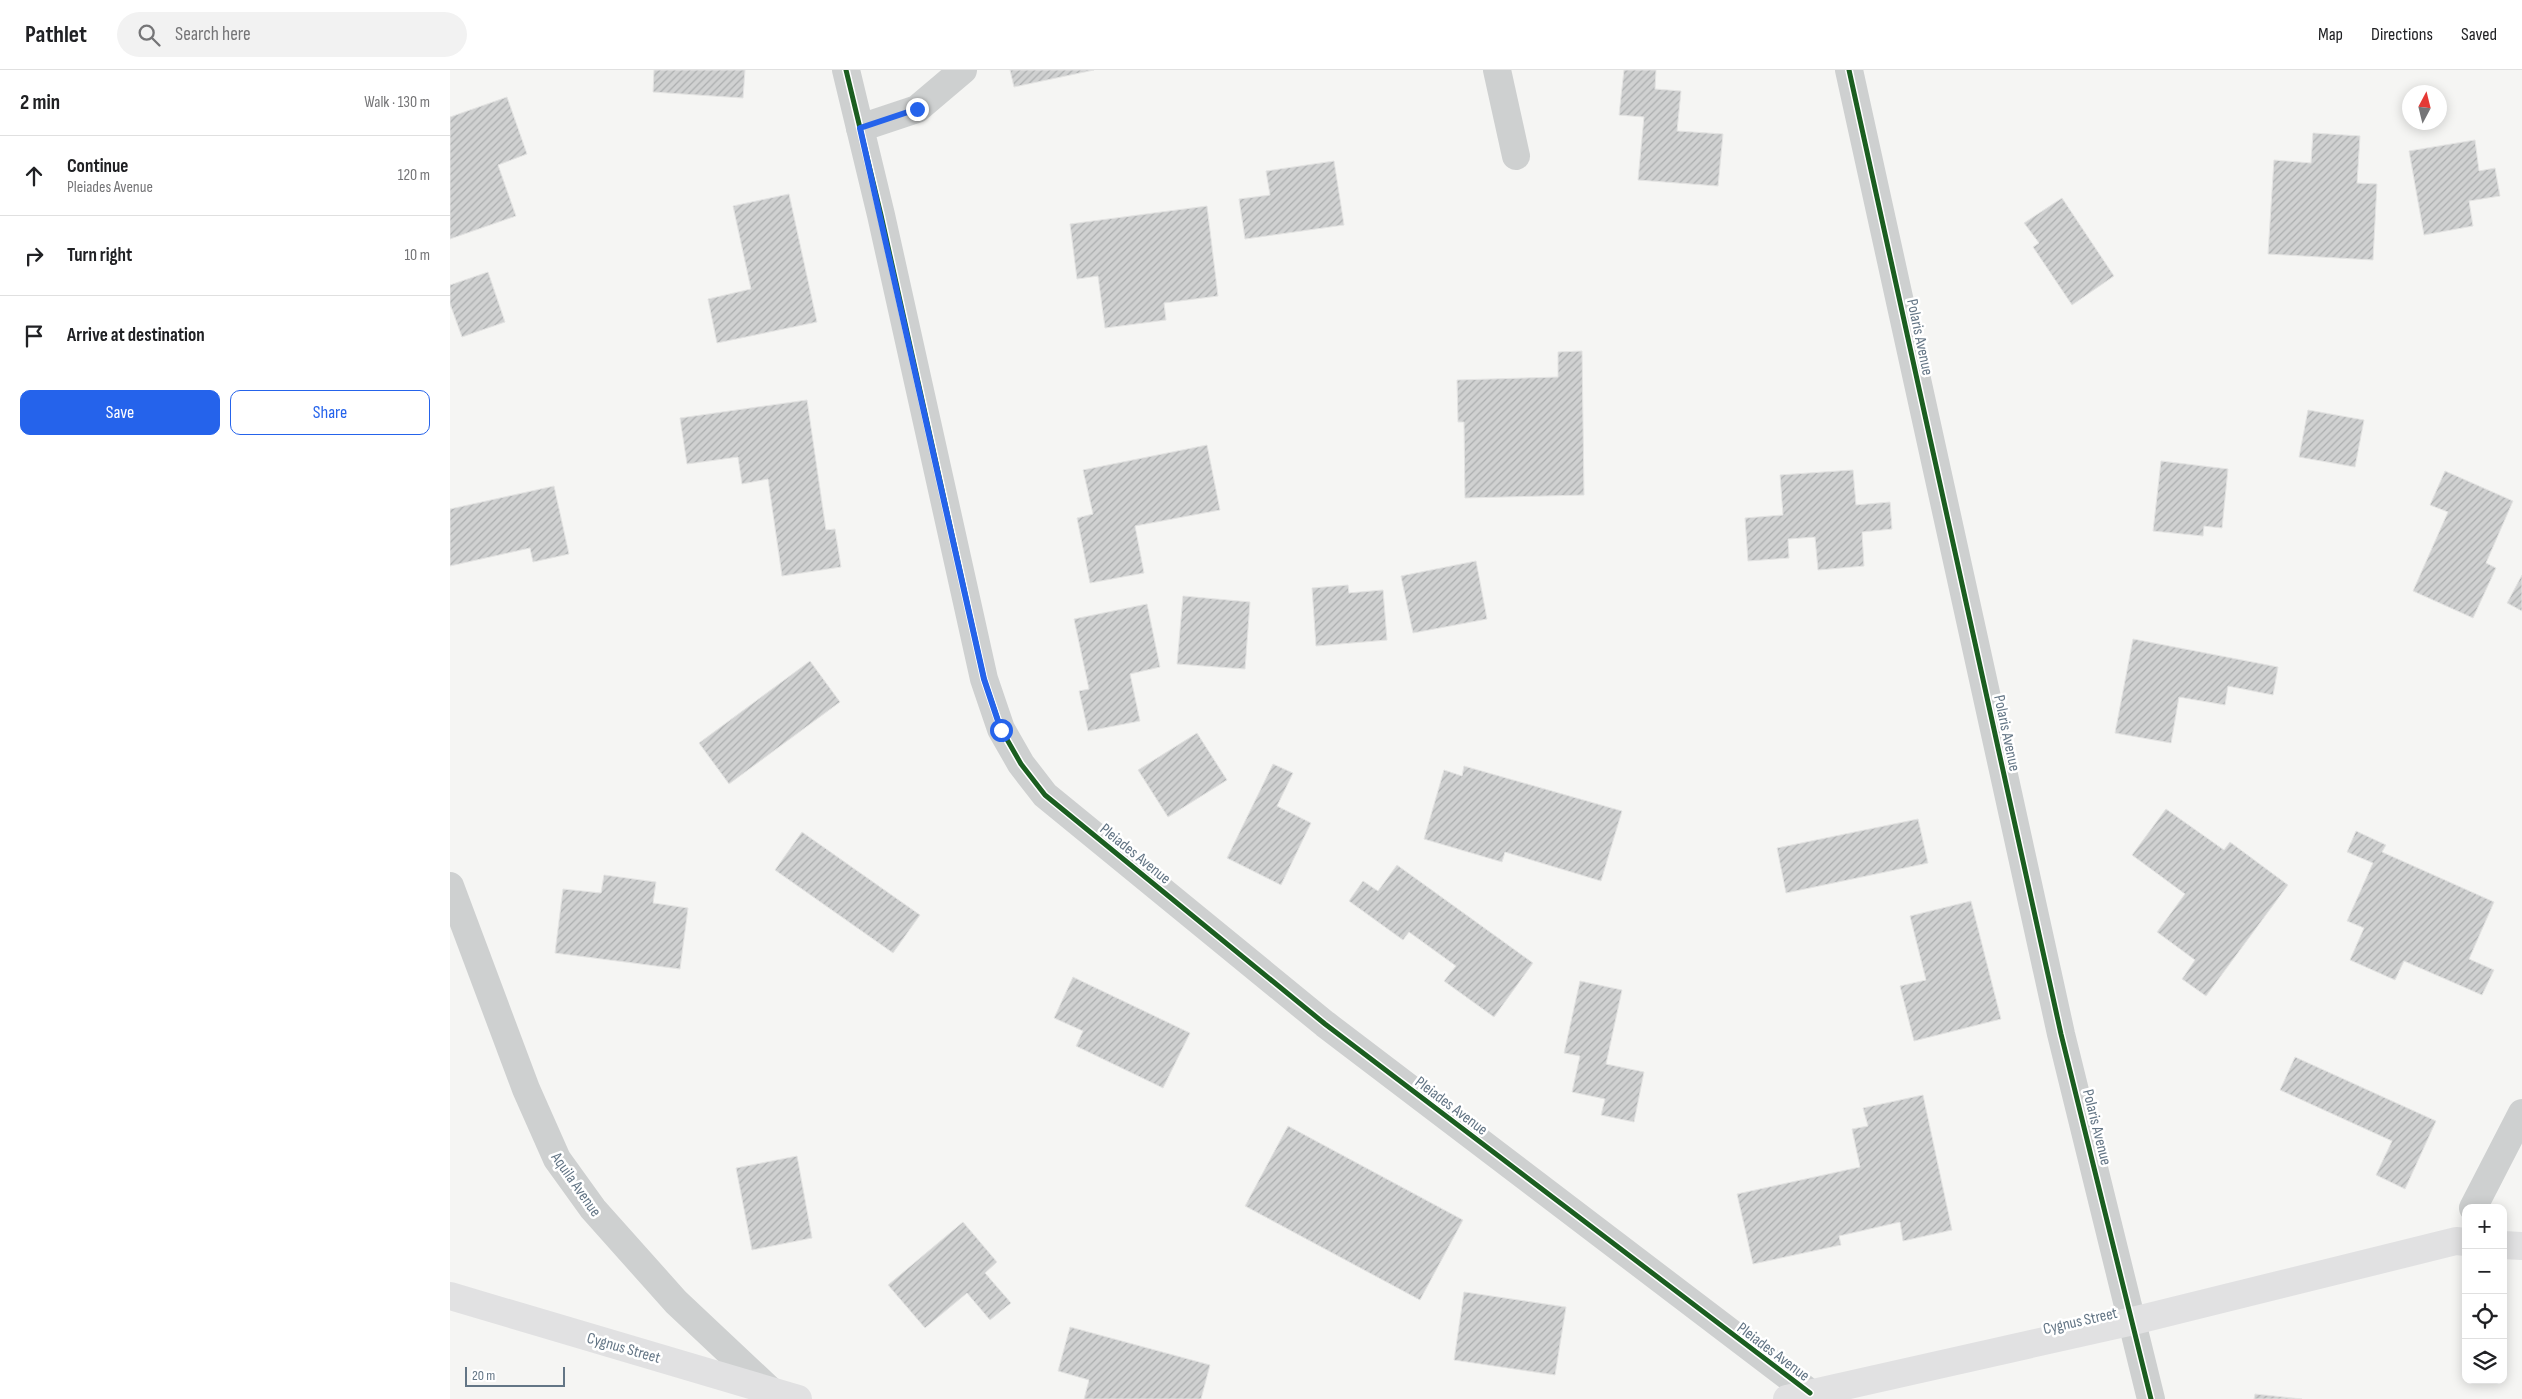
<!DOCTYPE html>
<meta charset="utf-8">
<style>
body{margin:0;font-family:"Sofia Sans Condensed",sans-serif;background:#f2f2f2;color:#202124}
.controls{position:absolute;right:15px;bottom:15px;display:grid;overflow:hidden;border-radius:10px;box-shadow:0 2px 12px #0003}
.controls button{width:45px;height:45px;display:grid;place-items:center;padding:0;border:0;border-bottom:1px solid #e0e0e0;background:#fff;color:#202124;font:25px sans-serif}
.compass{position:absolute;left:1952px;top:15px;width:45px;height:45px;border-radius:50%;background:#fff;box-shadow:0 2px 12px #0003;rotate:7deg}
.scale{position:absolute;left:15px;bottom:12px;width:100px;box-sizing:border-box;padding-left:5px;border:2px solid #637585;border-top:0;font-size:14px;line-height:18px;white-space:nowrap;color:#637585;-webkit-text-stroke:4px #fff;paint-order:stroke}
.stop{position:absolute;width:15px;height:15px;margin:-11px;border:4px solid #2563eb;border-radius:50%;background:#fff}
.stop.end{background:#2563eb;border-color:#fff;box-shadow:0 1px 5px #0008}
.list{margin:0;padding:0;list-style:none}
h2{display:flex;justify-content:space-between;align-items:center;height:65px;margin:0;padding:0 20px;font-size:21px}
h2 small{font-size:16px;font-weight:400;color:#757577}
.list li{display:grid;grid-template-columns:32px 1fr auto;gap:15px;align-items:center;box-sizing:border-box;height:80px;padding:0 20px;border-top:1px solid #e0e0e0}
.list b{display:block;font-size:19px;white-space:nowrap}
.list p{margin:0;font-size:16px;white-space:nowrap;color:#757577}
.list em{font-size:16px;font-style:normal;color:#757577}
.actions{display:flex;gap:10px;padding:15px 20px}
.actions a{flex:1;padding:11px 0;border:1px solid #2563eb;border-radius:10px;text-align:center;font-size:18px;color:#2563eb}
.actions .main{background:#2563eb;color:#fff}
.icon{flex:none;width:28px;height:28px;fill:none;stroke:currentColor;stroke-width:2;stroke-linecap:round;stroke-linejoin:round}
.map{position:relative;flex:none;width:2072px;height:1329px;overflow:hidden}
header{display:flex;align-items:center;gap:30px;box-sizing:border-box;height:70px;padding:0 25px;background:#fff;border-bottom:1px solid #e0e0e0}
header strong{font-size:24px}
nav{display:flex;gap:28px;margin-inline-start:auto;font-size:18px}
.search{width:350px;height:45px;background:#f2f2f2;display:flex;align-items:center;gap:12px;box-sizing:border-box;padding:0 18px;border-radius:28px;color:#757577;font-size:19px}
main{display:flex}
aside{flex:1;background:#fff}
.map>svg:first-child{display:block}
.building{fill:url(#building-hatch);stroke:#e4e4e3}
.lines{fill:none;stroke-linecap:round;stroke-linejoin:round}
.street{stroke:#ced0d0;stroke-width:28}
.secondary{stroke:#e1e1e2;stroke-width:28}
.cycleway-casing{stroke:#fff;stroke-width:8}
.cycleway{stroke:#1b5e20;stroke-width:5}
.route{stroke:#2563eb;stroke-width:6}
.labels{text-anchor:middle;stroke-width:5;stroke-linejoin:round;paint-order:stroke}
.street-label{font-size:16px;fill:#637585;stroke:#fff}
</style>
<header>
<strong>Pathlet</strong>
<div class="search"><svg class="icon" aria-label="search" viewBox="0 0 24 24"><circle cx="10" cy="10" r="6"/><path d="M15 15l6 6"/></svg>Search here</div>
<nav><a>Map</a><a>Directions</a><a>Saved</a></nav>
</header>
<main>
<aside>
<h2>2 min<small>Walk · 130 m</small></h2>
<ul class="list">
<li><svg class="icon" aria-label="ahead" viewBox="0 0 24 24"><path d="M12 20V5M6 11l6-6 6 6"/></svg><div><b>Continue</b><p>Pleiades Avenue</p></div><em>120 m</em></li>
<li><svg class="icon" aria-label="right" viewBox="0 0 24 24"><path d="M7 20v-9h11M14 6l5 5-5 5"/></svg><div><b>Turn right</b></div><em>10 m</em></li>
<li><svg class="icon" aria-label="arrive" viewBox="0 0 24 24"><path d="M6 21V4h12l-3 4 3 4H6"/></svg><div><b>Arrive at destination</b></div></li>
</ul>
<div class="actions"><a class="main">Save</a><a>Share</a></div>
</aside>
<div class="map">
<svg width="2072" height="1329" viewBox="0 0 2072 1329">
<defs>
<pattern id="building-hatch" width="6" height="6" patternUnits="userSpaceOnUse" patternTransform="scale(1.25)"><rect width="6" height="6" fill="#d0d1d1"/><path d="M-1 1l2-2M0 6l6-6M5 7l2-2" fill="none" stroke="#acaeaf"/></pattern>
</defs>
<rect width="100%" height="100%" fill="#f5f5f3"/>
<g class="building">
<path d="M 204,0 L 295,0 L 293,28 L 203,22 Z"/>
<path d="M 560,0 L 644,0 L 564,17 Z"/>
<path d="M 1174,0 L 1206,0 L 1205,19 L 1231,21 L 1227,61 L 1273,64 L 1268,116 L 1188,110 L 1194,47 L 1169,45 Z"/>
<path d="M 57,27 L 77,84 L 48,95 L 66,146 L 0,169 L 0,47 Z"/>
<path d="M 1863,63 L 1910,66 L 1907,113 L 1927,114 L 1923,190 L 1818,184 L 1824,90 L 1861,93 Z"/>
<path d="M 2025,70 L 2029,101 L 2045,98 L 2050,126 L 2019,131 L 2023,156 L 1974,165 L 1959,81 Z"/>
<path d="M 884,91 L 894,155 L 795,169 L 789,129 L 820,125 L 816,101 Z"/>
<path d="M 339,124 L 367,252 L 267,273 L 258,229 L 301,219 L 283,136 Z"/>
<path d="M 1612,128 L 1664,206 L 1622,235 L 1583,177 L 1589,173 L 1574,153 Z"/>
<path d="M 757,136 L 768,226 L 714,233 L 716,250 L 655,258 L 648,206 L 627,209 L 620,154 Z"/>
<path d="M 38,202 L 55,252 L 12,267 L 0,234 L 0,215 Z"/>
<path d="M 1132,281 L 1134,425 L 1015,428 L 1014,352 L 1008,352 L 1007,310 L 1108,307 L 1108,282 Z"/>
<path d="M 357,330 L 376,460 L 385,459 L 391,497 L 332,506 L 318,409 L 292,414 L 288,387 L 237,394 L 230,348 Z"/>
<path d="M 1858,340 L 1914,350 L 1905,397 L 1849,387 Z"/>
<path d="M 757,375 L 770,440 L 685,456 L 694,503 L 640,513 L 627,448 L 643,444 L 633,400 Z"/>
<path d="M 1711,391 L 1778,399 L 1772,458 L 1754,456 L 1753,466 L 1703,461 Z"/>
<path d="M 1403,400 L 1406,435 L 1440,432 L 1442,459 L 1412,462 L 1414,496 L 1368,500 L 1365,467 L 1338,469 L 1339,488 L 1298,491 L 1295,448 L 1333,445 L 1330,405 Z"/>
<path d="M 1995,401 L 2063,431 L 2036,493 L 2046,498 L 2023,548 L 1963,521 L 1998,442 L 1980,435 Z"/>
<path d="M 104,416 L 119,484 L 83,492 L 80,478 L 0,496 L 0,439 Z"/>
<path d="M 1026,491 L 1037,549 L 963,563 L 951,506 Z"/>
<path d="M 2072,505 L 2072,541 L 2057,533 Z"/>
<path d="M 898,515 L 899,523 L 933,520 L 937,570 L 866,576 L 862,518 Z"/>
<path d="M 733,526 L 800,532 L 795,599 L 727,594 Z"/>
<path d="M 697,534 L 710,597 L 680,604 L 690,651 L 638,661 L 629,621 L 639,619 L 624,549 Z"/>
<path d="M 1683,569 L 1828,597 L 1823,625 L 1778,616 L 1775,635 L 1729,627 L 1721,673 L 1665,663 Z"/>
<path d="M 360,591 L 390,632 L 279,714 L 249,673 Z"/>
<path d="M 747,663 L 777,710 L 718,747 L 688,700 Z"/>
<path d="M 823,694 L 843,703 L 827,736 L 861,753 L 831,815 L 777,788 Z"/>
<path d="M 1014,696 L 1172,741 L 1151,811 L 1055,782 L 1052,792 L 974,769 L 994,700 L 1012,706 Z"/>
<path d="M 1716,739 L 1774,780 L 1780,772 L 1838,815 L 1756,926 L 1732,909 L 1745,890 L 1707,862 L 1735,824 L 1682,785 Z"/>
<path d="M 1468,749 L 1478,793 L 1336,823 L 1327,778 Z"/>
<path d="M 1906,761 L 1936,775 L 1932,782 L 2044,832 L 2019,889 L 2044,900 L 2032,925 L 1954,891 L 1945,910 L 1900,890 L 1914,858 L 1897,851 L 1923,793 L 1897,782 Z"/>
<path d="M 352,762 L 470,845 L 443,883 L 325,800 Z"/>
<path d="M 947,795 L 1083,893 L 1044,947 L 994,911 L 1006,896 L 959,862 L 953,870 L 899,831 L 913,811 L 928,821 Z"/>
<path d="M 154,805 L 206,812 L 203,833 L 238,838 L 230,899 L 105,883 L 113,819 L 151,823 Z"/>
<path d="M 1521,831 L 1551,949 L 1464,971 L 1450,916 L 1476,910 L 1460,846 Z"/>
<path d="M 623,907 L 740,963 L 713,1018 L 626,976 L 633,961 L 604,948 Z"/>
<path d="M 1130,911 L 1172,920 L 1156,994 L 1194,1002 L 1184,1052 L 1151,1045 L 1155,1029 L 1122,1022 L 1130,986 L 1114,983 Z"/>
<path d="M 1845,987 L 1986,1051 L 1955,1119 L 1926,1105 L 1942,1071 L 1830,1020 Z"/>
<path d="M 1473,1025 L 1502,1160 L 1453,1171 L 1450,1152 L 1389,1166 L 1391,1175 L 1303,1194 L 1287,1124 L 1410,1097 L 1402,1059 L 1418,1056 L 1413,1038 Z"/>
<path d="M 838,1056 L 1013,1150 L 970,1230 L 795,1136 Z"/>
<path d="M 347,1086 L 362,1168 L 302,1180 L 286,1098 Z"/>
<path d="M 513,1152 L 547,1192 L 535,1203 L 561,1233 L 540,1250 L 517,1223 L 475,1258 L 438,1215 Z"/>
<path d="M 1014,1222 L 1116,1237 L 1105,1305 L 1004,1290 Z"/>
<path d="M 620,1257 L 760,1295 L 751,1329 L 634,1329 L 639,1310 L 608,1301 Z"/>
<path d="M 1805,1324 L 1852,1329 L 1804,1329 Z"/>
</g>
<g class="lines">
<g class="street">
<path d="M 396,0 L 431,145 L 534,609 L 551,659 L 571,694 L 595,725 L 875,954 L 1360,1323"/>
<path d="M 1047,0 L 1066,86"/>
<path d="M 1399,0 L 1611,964 L 1701,1329"/>
<path d="M 410,58 L 467,39 L 513,0"/>
<path d="M 0,816 L 76,1019 L 107,1089 L 143,1139 L 226,1232 L 325,1325"/>
<path d="M 2023,1138 L 2072,1043"/>
</g>
<g class="secondary">
<path d="M 2053,1175 L 2072,1176"/>
<path d="M 0,1226 L 348,1329"/>
<path d="M 1337,1329 L 1683,1251 L 2006,1171 L 2016,1172"/>
</g>
<g class="cycleway-casing">
<g id="cycleway">
<path d="M 396,0 L 431,145 L 534,609 L 551,659 L 571,694 L 595,725 L 875,954 L 1360,1323"/>
<path d="M 1399,0 L 1611,964 L 1701,1329"/>
</g>
</g>
<use href="#cycleway" class="cycleway"/>
</g>
<g class="lines">
<path class="route" d="M 467,39 L 410,58 L 534,609 L 551,660"/>
</g>
<g class="labels">
<g class="street-label">
<text transform="translate(1471 267) rotate(78)" y="6">Polaris Avenue</text>
<text transform="translate(1558 663) rotate(78)" y="6">Polaris Avenue</text>
<text transform="translate(686 783) rotate(39)" y="6">Pleiades Avenue</text>
<text transform="translate(1002 1035) rotate(37)" y="6">Pleiades Avenue</text>
<text transform="translate(1648 1057) rotate(76)" y="6">Polaris Avenue</text>
<text transform="translate(127 1114) rotate(55)" y="6">Aquila Avenue</text>
<text transform="translate(1630 1250) rotate(-13)" y="6">Cygnus Street</text>
<text transform="translate(174 1277) rotate(16)" y="6">Cygnus Street</text>
<text transform="translate(1324 1281) rotate(37)" y="6">Pleiades Avenue</text>
</g>
</g>
</svg>
<div class="controls">
<button>+</button>
<button>−</button>
<button><svg class="icon" aria-label="locate" viewBox="0 0 24 24"><circle cx="12" cy="12" r="6"/><path d="M12 2v4M12 18v4M2 12h4M18 12h4"/></svg></button>
<button><svg class="icon" aria-label="layers" viewBox="0 0 24 24"><path d="M12 4l9 5-9 5-9-5zM3 14l9 5 9-5"/></svg></button>
</div>
<svg class="compass" viewBox="-18 -18 36 36"><path d="M0-13l5 13h-10z" fill="#e53935"/><path d="M0 13l5-13h-10z" fill="#757577"/></svg>
<div class="scale">20 m</div>
<div class="stop" style="left:551px;top:660px"></div>
<div class="stop end" style="left:467px;top:39px"></div>
</div>
</main>
